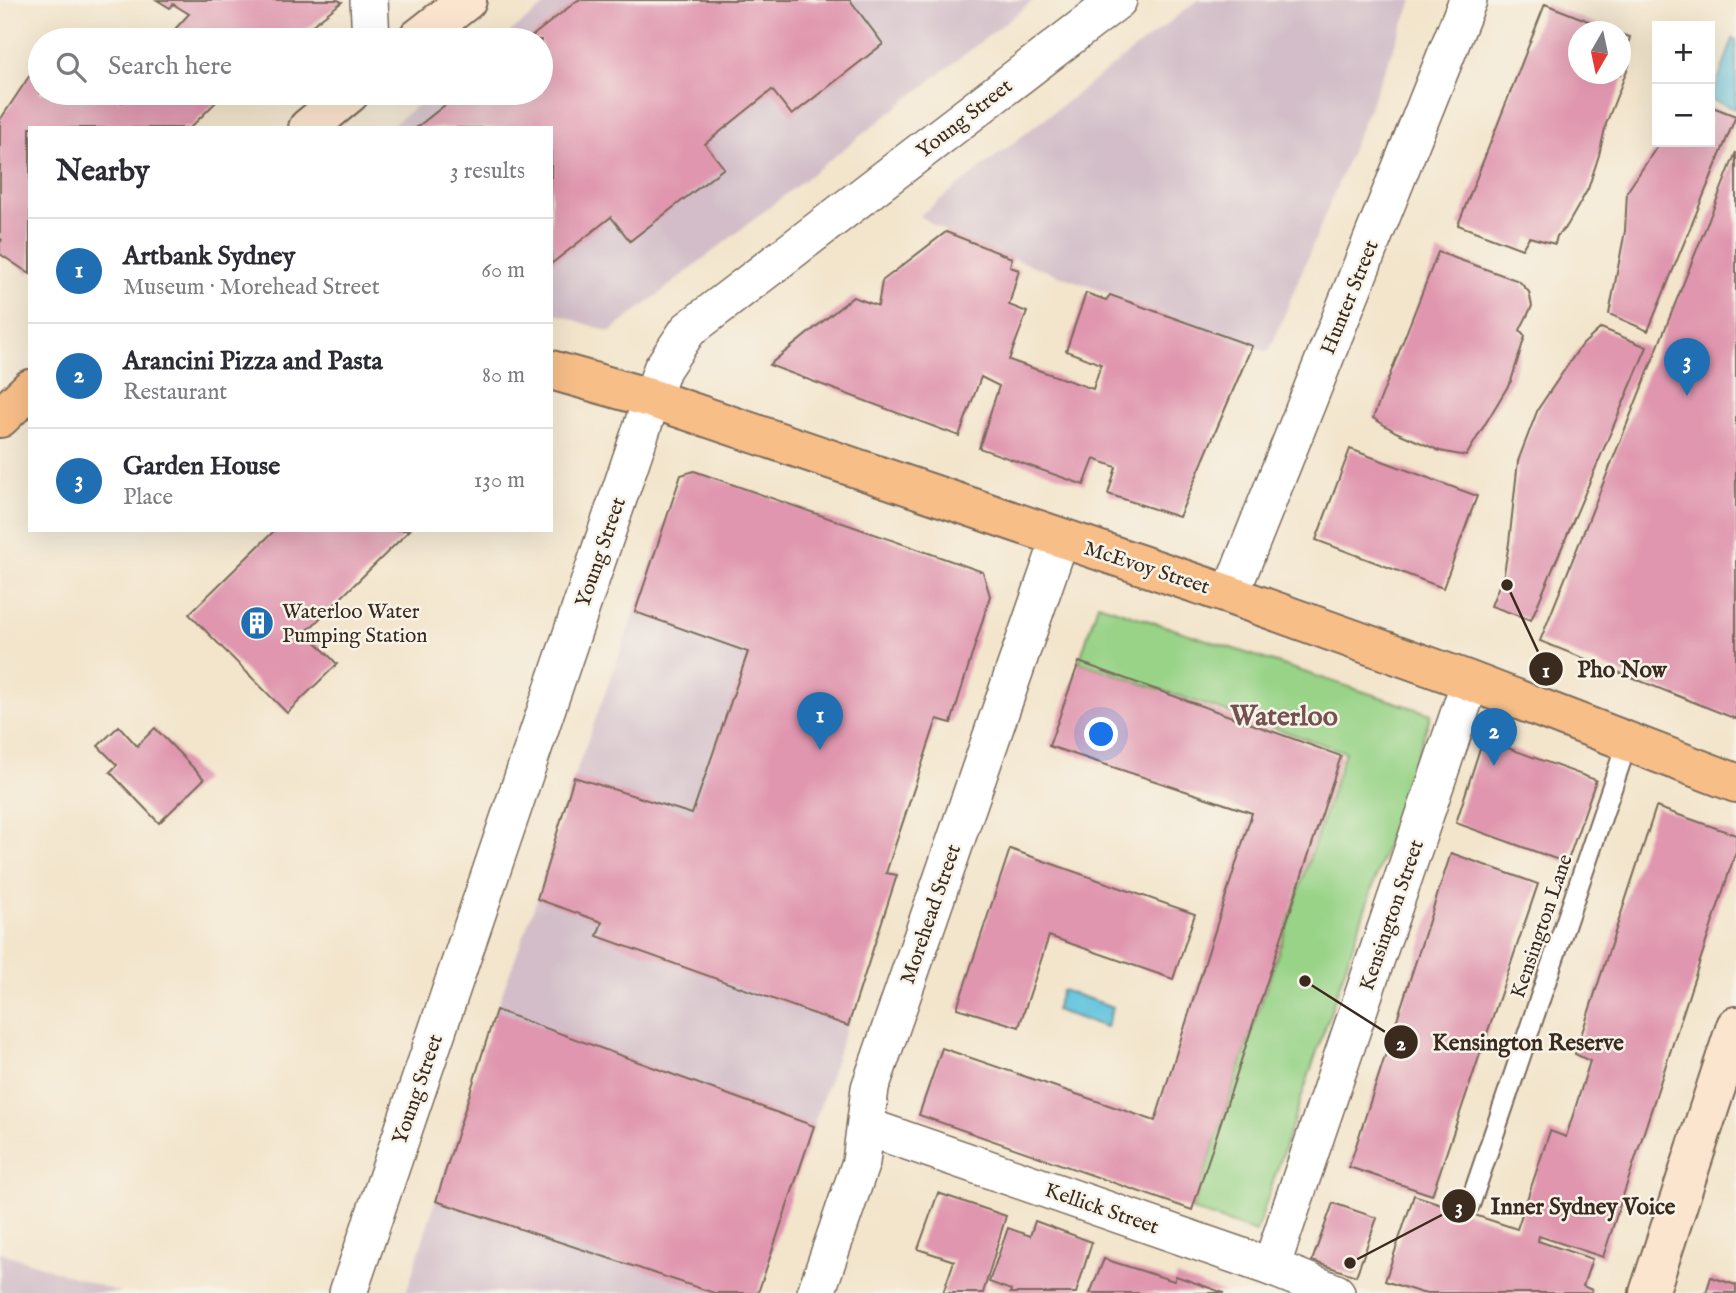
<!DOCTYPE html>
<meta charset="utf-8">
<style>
body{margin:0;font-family:"IM FELL English",serif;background:#f7f7f7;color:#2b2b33}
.controls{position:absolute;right:21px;top:21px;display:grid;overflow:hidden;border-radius:0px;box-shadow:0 7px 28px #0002}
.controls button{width:63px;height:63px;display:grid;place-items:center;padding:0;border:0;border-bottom:2px solid #e1e1e2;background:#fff;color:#2b2b33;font:35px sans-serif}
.compass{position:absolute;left:1568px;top:21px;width:63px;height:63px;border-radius:50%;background:#fff;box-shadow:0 7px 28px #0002;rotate:189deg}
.you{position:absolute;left:1102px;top:735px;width:24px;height:24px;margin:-18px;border:5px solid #fff;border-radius:50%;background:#1a73e8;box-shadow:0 0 0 10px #1a73e833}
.badge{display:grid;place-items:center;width:46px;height:46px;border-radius:50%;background:#1f6fb2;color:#fff;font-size:23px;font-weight:700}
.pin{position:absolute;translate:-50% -58px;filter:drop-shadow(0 2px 4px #0008)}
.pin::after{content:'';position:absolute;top:37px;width:24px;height:21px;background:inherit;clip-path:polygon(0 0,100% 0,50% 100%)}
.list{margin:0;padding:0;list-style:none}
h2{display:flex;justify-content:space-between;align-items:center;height:91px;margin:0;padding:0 28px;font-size:30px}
h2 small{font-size:23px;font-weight:400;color:#7c7c81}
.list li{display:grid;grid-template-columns:46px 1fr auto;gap:21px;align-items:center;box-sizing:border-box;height:105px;padding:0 28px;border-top:2px solid #e1e1e2}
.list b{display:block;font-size:26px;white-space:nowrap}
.list p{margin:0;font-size:23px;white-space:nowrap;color:#7c7c81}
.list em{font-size:23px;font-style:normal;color:#7c7c81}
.icon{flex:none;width:38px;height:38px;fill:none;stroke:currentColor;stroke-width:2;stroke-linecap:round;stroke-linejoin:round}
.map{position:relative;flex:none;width:1736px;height:1293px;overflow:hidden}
.search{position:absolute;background:#fff;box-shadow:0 7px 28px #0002;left:28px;top:28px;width:525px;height:77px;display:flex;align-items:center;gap:18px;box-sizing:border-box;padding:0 24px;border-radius:38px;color:#7c7c81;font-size:26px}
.panel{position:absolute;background:#fff;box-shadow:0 7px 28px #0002;left:28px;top:126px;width:525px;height:406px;border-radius:0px}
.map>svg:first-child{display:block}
.industrial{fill:#d2bdc8}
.green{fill:#98d387;stroke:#6a7e52;stroke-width:2}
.water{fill:#5fc3dd;stroke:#4d767e;stroke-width:2}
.building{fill:#e096af}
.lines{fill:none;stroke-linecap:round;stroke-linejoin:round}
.service-casing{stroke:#7b6b5b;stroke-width:23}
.minor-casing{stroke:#7b6b5b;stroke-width:40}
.secondary-casing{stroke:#7b6b5b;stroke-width:42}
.primary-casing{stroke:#7b6b5b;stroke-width:42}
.service{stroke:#fff;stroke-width:19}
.minor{stroke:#fff;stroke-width:37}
.secondary{stroke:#fce5cf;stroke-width:38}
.primary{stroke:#f7be88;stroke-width:38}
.labels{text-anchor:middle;stroke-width:5;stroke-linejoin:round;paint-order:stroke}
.street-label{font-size:21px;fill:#3b2a1e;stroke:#f7f3e8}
.poi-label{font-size:21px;fill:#3b2a1e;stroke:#f7f3e8;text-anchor:start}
.district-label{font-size:28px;font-weight:bold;fill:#755051;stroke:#f7f3e8}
.leader{fill:none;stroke:#3b2a1e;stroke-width:2.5}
.callout-dot{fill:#3b2a1e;stroke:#f7f3e8;stroke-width:2.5}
.mark-label{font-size:21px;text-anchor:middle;font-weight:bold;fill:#fff}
.callout-label{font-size:23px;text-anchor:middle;font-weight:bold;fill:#3b2a1e;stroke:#f7f3e8;stroke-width:5;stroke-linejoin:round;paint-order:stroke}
</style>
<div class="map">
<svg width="1736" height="1293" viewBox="0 0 1736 1293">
<rect width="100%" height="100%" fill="#f7f3e8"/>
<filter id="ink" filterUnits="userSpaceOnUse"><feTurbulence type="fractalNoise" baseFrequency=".0143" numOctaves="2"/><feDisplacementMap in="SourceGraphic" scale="14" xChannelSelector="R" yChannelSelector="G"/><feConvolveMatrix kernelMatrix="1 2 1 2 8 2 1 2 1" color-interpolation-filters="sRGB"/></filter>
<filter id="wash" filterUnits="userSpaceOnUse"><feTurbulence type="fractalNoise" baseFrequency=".00686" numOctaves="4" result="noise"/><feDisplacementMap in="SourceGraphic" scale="28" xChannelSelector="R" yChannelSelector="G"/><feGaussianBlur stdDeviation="1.57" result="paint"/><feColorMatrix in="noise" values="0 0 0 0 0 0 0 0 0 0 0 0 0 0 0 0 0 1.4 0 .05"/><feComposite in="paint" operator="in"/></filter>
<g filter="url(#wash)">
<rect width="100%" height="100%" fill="#f3e5cc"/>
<g class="industrial">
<path d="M 552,0 L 1034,0 L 610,332 L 551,312 L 551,128 L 388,128 L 433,93 L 541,93 L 541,40 L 500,40 Z"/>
<path d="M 1198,0 L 1413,0 L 1269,352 L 1012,258 L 946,232 L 919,216 Z"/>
<path d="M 694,471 L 983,572 L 990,596 L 951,723 L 937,719 L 886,872 L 897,875 L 758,1293 L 406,1293 L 496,1010 L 537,899 L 574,777 L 635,612 L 681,475 Z"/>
<path d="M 0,1252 L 121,1293 L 0,1293 Z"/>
</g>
<path class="green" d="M 1098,604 L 1431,714 L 1256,1232 L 1192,1210 L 1345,752 L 1079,662 Z"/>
<g class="water">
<path d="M 1733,39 L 1736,40 L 1736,109 L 1711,100 Z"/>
<path d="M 1062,990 L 1113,1007 L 1106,1027 L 1055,1010 Z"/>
</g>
<g id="blocks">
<g class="building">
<path d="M 157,0 L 338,0 L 342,2 L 293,40 L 165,40 L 189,14 L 173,4 L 170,8 Z"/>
<path d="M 578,0 L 850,0 L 883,44 L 792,115 L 772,90 L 705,144 L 724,168 L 630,241 L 611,217 L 551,264 L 551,128 L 416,128 L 460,93 L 541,93 L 541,40 L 527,40 Z"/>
<path d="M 1545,4 L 1614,31 L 1578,32 L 1578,74 L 1620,74 L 1620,34 L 1630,37 L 1624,62 L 1629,65 L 1606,124 L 1599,155 L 1588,189 L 1567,226 L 1557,236 L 1555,244 L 1529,237 L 1522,249 L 1458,225 Z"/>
<path d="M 40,60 L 40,93 L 112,93 L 122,103 L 116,95 L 117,93 L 225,93 L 190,128 L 30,128 L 30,274 L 0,254 L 0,243 L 2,240 L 0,238 L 0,120 Z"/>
<path d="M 1710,106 L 1736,116 L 1648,331 L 1609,314 L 1625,231 L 1627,192 L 1660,142 L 1710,142 Z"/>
<path d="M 1736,152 L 1736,719 L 1540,641 Z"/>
<path d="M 946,232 L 1012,258 L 1010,267 L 1019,270 L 1009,305 L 1027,312 L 1009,360 L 1093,389 L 1101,364 L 1066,351 L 1086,293 L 1106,300 L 1110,295 L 1252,346 L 1179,517 L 1108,494 L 1116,467 L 1094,459 L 1084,485 L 979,448 L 999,386 L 981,377 L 959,436 L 769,365 L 853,297 L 878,306 L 882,281 Z"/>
<path d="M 1438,252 L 1519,281 L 1529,292 L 1532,306 L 1520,330 L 1525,336 L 1511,381 L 1466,456 L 1440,451 L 1396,432 L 1373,418 Z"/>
<path d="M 1601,328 L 1647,347 L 1531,620 L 1491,606 L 1504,573 L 1509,543 L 1518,461 L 1538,409 L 1580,347 Z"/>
<path d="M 1350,449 L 1477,496 L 1443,588 L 1316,540 Z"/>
<path d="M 694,471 L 983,572 L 990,596 L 951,723 L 937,719 L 886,873 L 897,875 L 848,1026 L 597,936 L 602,922 L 537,899 L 574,777 L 692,814 L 748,652 L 635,612 L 681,475 Z"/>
<path d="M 275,530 L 410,530 L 306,632 L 337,664 L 287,713 L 189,614 Z"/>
<path d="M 1079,662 L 1341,756 L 1192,1210 L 919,1115 L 942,1048 L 1155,1121 L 1252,813 L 1049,746 Z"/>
<path d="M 119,726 L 137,746 L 155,728 L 204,779 L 159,823 L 110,772 L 117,765 L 98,746 Z"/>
<path d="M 1483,739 L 1596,780 L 1567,863 L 1456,823 Z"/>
<path d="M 1656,807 L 1736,835 L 1736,851 L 1603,1257 L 1539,1236 L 1538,1241 L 1592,1259 L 1583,1286 L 1592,1290 L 1591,1293 L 1422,1293 L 1385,1281 L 1414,1195 L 1517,1229 L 1550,1131 L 1566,1137 L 1590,1061 L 1575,1054 Z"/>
<path d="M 1010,849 L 1195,914 L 1173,979 L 1049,936 L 1019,1027 L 957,1008 Z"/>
<path d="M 1451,853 L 1538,884 L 1432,1195 L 1349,1167 Z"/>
<path d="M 496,1010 L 814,1126 L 758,1293 L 714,1293 L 436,1201 Z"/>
<path d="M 938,1193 L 1006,1216 L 983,1293 L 943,1293 L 954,1261 L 918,1249 Z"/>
<path d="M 1333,1203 L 1377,1218 L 1356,1276 L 1312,1261 Z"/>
<path d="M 1035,1221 L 1092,1242 L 1076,1293 L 1010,1293 L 1011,1290 L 989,1282 L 1008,1228 L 1030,1236 Z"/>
<path d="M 1104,1259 L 1174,1281 L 1176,1276 L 1224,1293 L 1090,1293 Z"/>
<path d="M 1711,1277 L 1736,1285 L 1736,1293 L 1706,1293 Z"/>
</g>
</g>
</g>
<g filter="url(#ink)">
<use href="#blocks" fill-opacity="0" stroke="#7b6b5b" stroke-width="2"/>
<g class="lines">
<g class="service-casing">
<path id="service" d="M 1470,1204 L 1627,743"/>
</g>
<g class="minor-casing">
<g id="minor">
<path d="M 369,0 L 371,40"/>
<path d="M 1230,595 L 1468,0"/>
<path d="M 867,1127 L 1271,1267 L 1336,1293"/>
<path d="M 1271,1267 L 1470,682"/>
<path d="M 348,1293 L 662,369 L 688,330 L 1118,0"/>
<path d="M 816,1293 L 861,1162 L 870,1088 L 1060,539"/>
</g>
</g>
<g class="secondary-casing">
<g id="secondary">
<path d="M 416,40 L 467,0"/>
<path d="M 308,128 L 350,93"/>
<path d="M 1649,1293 L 1736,1026"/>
</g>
</g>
<g class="primary-casing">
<g id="primary">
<path d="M 551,370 L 653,399 L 1230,595 L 1467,680 L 1736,783"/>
<path d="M 0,418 L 30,389"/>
</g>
</g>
<use href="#service" class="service"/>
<use href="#minor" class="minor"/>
<use href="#secondary" class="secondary"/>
<use href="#primary" class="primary"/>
</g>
</g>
<defs>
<g id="building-disc" transform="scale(1.75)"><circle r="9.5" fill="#1f6fb2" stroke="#f7f3e8"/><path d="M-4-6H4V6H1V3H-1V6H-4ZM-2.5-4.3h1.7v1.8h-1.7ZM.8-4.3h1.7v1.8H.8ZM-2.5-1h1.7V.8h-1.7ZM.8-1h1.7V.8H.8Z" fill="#fff"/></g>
</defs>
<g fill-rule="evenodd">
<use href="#building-disc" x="257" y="623"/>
</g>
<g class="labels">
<g class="street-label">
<text transform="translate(964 118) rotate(-38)" y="7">Young Street</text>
<text transform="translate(1349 297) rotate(-68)" y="7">Hunter Street</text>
<text transform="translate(600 552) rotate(-71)" y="7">Young Street</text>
<text transform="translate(1147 567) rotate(18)" y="7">McEvoy Street</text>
<text transform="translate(930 914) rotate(-71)" y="7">Morehead Street</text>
<text transform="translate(1391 915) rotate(-71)" y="7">Kensington Street</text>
<text transform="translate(1541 926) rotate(-71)" y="7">Kensington Lane</text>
<text transform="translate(417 1089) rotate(-71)" y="7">Young Street</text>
<text transform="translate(1102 1208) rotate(19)" y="7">Kellick Street</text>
</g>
<g class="poi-label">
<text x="282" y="618">Waterloo Water<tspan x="282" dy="24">Pumping Station</tspan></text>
</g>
<g class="district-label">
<text x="1284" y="725">Waterloo</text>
</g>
</g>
<path class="leader" d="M1507 585L1546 669M1305 981L1401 1042M1350 1263L1459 1206"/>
<g class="callout-dot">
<circle cx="1507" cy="585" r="7"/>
<circle cx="1305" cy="981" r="7"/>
<circle cx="1350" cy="1263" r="7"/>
<circle cx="1546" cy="669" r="18"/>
<circle cx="1401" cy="1042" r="18"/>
<circle cx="1459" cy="1206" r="18"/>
</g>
<g class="mark-label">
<text x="1546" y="677">1</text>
<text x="1401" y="1050">2</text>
<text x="1459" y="1213">3</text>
</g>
<g class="callout-label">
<text x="1622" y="677">Pho Now</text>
<text x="1528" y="1050">Kensington Reserve</text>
<text x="1583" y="1214">Inner Sydney Voice</text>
</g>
</svg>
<div class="controls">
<button>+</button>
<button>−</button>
</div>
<svg class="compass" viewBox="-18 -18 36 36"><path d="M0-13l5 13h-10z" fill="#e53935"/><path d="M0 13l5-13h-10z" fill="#7c7c81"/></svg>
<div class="you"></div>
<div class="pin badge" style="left:820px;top:750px">1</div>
<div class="pin badge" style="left:1494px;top:766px">2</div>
<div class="pin badge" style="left:1687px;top:396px">3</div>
<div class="search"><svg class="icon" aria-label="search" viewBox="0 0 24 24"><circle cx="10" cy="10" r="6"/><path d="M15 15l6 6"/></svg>Search here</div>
<section class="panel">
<h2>Nearby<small>3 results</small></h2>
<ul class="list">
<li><span class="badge">1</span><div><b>Artbank Sydney</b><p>Museum · Morehead Street</p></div><em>60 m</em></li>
<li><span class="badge">2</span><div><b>Arancini Pizza and Pasta</b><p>Restaurant</p></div><em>80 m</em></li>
<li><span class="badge">3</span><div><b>Garden House</b><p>Place</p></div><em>130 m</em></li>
</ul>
</section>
</div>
